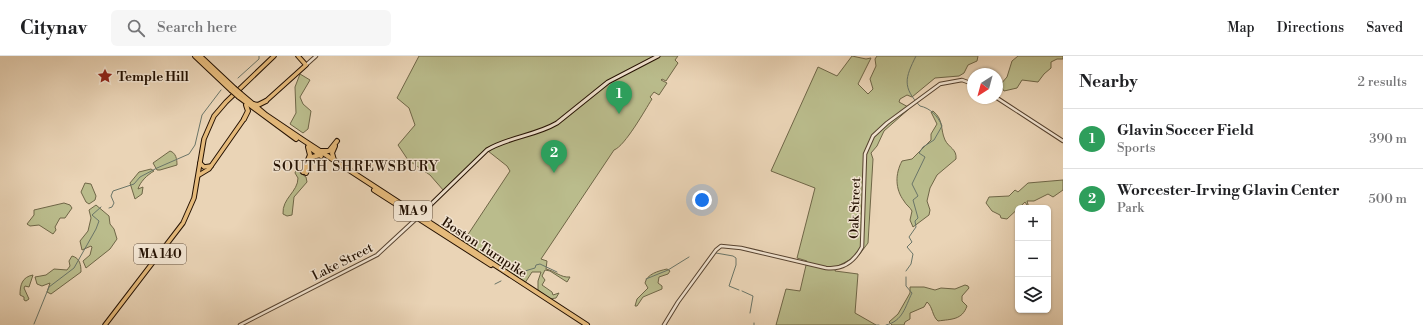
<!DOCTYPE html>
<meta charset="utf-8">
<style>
body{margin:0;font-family:"Libre Bodoni",serif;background:#f6f6f6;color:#202124}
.controls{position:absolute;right:12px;bottom:12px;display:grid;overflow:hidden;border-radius:6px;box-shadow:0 1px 3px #0004}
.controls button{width:36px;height:36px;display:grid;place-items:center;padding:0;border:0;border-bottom:1px solid #e0e0e0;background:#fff;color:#202124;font:20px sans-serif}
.compass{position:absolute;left:967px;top:12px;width:36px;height:36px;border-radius:50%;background:#fff;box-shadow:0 1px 3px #0004;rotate:216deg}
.you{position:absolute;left:702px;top:144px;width:14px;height:14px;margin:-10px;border:3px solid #fff;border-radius:50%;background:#1a73e8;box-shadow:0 0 0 6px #1a73e833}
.badge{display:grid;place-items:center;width:26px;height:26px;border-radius:50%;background:#0b8043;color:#fff;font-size:13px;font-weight:700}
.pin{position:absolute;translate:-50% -33px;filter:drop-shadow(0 1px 2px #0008)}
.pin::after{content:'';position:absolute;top:21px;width:14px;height:12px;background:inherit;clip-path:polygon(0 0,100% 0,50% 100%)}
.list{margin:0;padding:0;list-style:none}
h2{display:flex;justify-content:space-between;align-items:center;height:52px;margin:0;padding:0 16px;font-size:17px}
h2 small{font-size:13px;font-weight:400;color:#757577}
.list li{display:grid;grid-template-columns:26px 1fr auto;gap:12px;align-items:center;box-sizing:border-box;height:60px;padding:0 16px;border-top:1px solid #e0e0e0}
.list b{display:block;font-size:15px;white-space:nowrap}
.list p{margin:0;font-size:13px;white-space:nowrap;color:#757577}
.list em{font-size:13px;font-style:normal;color:#757577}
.icon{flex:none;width:22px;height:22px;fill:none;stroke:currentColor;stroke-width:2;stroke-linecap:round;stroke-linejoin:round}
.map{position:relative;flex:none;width:1063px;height:269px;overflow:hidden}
header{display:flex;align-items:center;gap:24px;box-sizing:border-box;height:56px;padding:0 20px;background:#fff;border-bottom:1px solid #e0e0e0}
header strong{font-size:19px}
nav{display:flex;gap:22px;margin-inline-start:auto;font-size:14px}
.search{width:280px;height:36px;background:#f6f6f6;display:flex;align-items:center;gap:10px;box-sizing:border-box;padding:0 14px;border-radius:6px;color:#757577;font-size:15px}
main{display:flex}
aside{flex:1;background:#fff}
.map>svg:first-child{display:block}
.green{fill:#babc8c;stroke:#6f6647}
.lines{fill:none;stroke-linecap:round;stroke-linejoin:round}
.stream{stroke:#6a7568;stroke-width:1}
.tertiary-casing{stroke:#56422f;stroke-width:4.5}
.secondary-casing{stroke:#241102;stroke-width:5}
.primary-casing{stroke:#241102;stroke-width:5.5}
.trunk-casing{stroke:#241102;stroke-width:6}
.tertiary{stroke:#f1e3d0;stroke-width:2.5}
.secondary{stroke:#f1e3d0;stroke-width:3}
.primary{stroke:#e5ba7b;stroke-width:3.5}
.trunk{stroke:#e5ba7b;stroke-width:4}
.trunk-bridge-casing{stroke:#241102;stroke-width:6;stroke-linecap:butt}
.trunk-bridge{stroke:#e5ba7b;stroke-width:4}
.labels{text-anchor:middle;stroke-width:3;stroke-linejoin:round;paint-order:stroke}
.shield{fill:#f1e3d0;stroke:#625040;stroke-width:1}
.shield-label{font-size:12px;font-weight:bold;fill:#241102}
.poi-label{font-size:13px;font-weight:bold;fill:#241102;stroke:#f1e3d0;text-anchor:start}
.street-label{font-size:13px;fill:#241102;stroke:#f1e3d0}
.neighbourhood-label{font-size:14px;letter-spacing:1px;fill:#241102;stroke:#f1e3d0}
</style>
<header>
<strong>Citynav</strong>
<div class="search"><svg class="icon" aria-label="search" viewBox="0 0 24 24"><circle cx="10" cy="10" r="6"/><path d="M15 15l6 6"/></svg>Search here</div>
<nav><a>Map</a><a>Directions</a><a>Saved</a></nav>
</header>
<main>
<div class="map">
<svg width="1063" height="269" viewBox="0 0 1063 269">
<rect width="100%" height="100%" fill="#ead4b6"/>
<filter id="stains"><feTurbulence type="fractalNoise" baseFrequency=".005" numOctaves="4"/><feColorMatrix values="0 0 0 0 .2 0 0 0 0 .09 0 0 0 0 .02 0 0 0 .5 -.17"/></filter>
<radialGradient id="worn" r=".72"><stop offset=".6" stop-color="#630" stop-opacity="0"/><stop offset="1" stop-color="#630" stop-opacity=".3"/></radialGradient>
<g class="green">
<path d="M 419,0 L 678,0 L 675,4 L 678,7 L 666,25 L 662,23 L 661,24 L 667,27 L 659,39 L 654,36 L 650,41 L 652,43 C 645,54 625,90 614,94 L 541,203 L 547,205 L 546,213 C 555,215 561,222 570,221 L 567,226 L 550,215 L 545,214 L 542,220 L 545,224 L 542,229 L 552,236 L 553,239 L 559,237 L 556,242 L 550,243 L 538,234 L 538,225 L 541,216 L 532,216 L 523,230 L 461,189 L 510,115 L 507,110 L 488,95 L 444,135 L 430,119 L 408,104 L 398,89 L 415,69 L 409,52 L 397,42 Z"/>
<path d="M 852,0 L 866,3 L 871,2 L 858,28 L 868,38 L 873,33 L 870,23 L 876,10 L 875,3 L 877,0 L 978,0 L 977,5 L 968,9 L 964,17 L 959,20 L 935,22 L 912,41 L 907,39 L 900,43 L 899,46 L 910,52 L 884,75 L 877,90 L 871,97 L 873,103 L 868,187 L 859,199 L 836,211 L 835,215 L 858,218 L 855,257 L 876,269 L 776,269 L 786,233 L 800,235 L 807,205 L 797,202 L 815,132 L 771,115 L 818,11 L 837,20 Z"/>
<path d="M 1018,0 L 1063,0 L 1063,3 L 1057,3 L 1051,6 L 1051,12 L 1044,18 L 1038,26 L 1022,24 L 1017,32 L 1004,35 L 1000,29 L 1007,21 L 1012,5 Z"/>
<path d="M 300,18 L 310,24 L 300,41 L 303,48 L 311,55 L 308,73 L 303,77 L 290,68 L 296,57 L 295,31 Z"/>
<path d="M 933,55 C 944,64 940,73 945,84 C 949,92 957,93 956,103 L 937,119 L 930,132 L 927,145 L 930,154 L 929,159 L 913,171 L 910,164 L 912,155 C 910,151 906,149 904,145 C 895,133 895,118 902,105 L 912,103 L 931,84 L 931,78 L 937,68 L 931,56 Z"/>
<path d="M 170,95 C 176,97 177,103 177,109 L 160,114 L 157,114 L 153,107 Z"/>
<path d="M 151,113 L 154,115 C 147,119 140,126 138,133 L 143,131 L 142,138 L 135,143 L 130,127 L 139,116 Z"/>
<path d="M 296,114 L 306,121 L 307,126 L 294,141 L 292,159 L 287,160 L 283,158 C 282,142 298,136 298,122 L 295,117 Z"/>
<path d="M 1063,124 L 1063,134 L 1053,141 L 1048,138 L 1034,145 L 1027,145 L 1029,152 L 1025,146 L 1007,163 L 1001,162 L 1000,159 L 992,155 L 986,147 L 989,141 L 1009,140 L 1015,134 L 1018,136 L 1028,127 Z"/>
<path d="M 85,127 L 91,128 L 96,140 L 95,144 L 89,148 L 86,146 L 81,136 Z"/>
<path d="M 64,147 L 70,149 L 72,152 L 65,162 L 60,162 L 55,171 L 56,174 L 53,178 L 39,169 L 30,170 L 27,168 L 34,159 L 34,154 Z"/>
<path d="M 96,149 L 109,160 L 110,168 L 114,173 L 117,183 L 110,193 L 86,212 L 83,205 L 90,199 L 92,191 L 91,190 L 82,194 L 80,185 L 88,175 L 91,162 L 89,154 Z"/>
<path d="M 72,200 C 80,202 81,209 81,216 L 51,238 L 47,236 L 50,227 L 42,230 L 37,228 L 35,221 L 46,219 L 54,213 L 67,214 L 70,210 L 69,205 Z"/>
<path d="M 667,213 L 670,215 L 668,218 L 659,221 L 658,227 L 662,230 L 662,233 L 643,241 L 637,250 L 635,250 L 637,243 L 648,232 L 645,227 C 647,218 658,215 667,213 Z"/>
<path d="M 33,219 L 29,231 L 25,230 L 24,232 L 29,243 L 26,245 L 24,244 L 24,241 L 20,239 C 20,229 22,221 33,219 Z"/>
<path d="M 965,229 L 968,230 L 969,232 L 962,240 L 962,245 L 967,250 C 962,264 952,263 938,265 C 932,260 933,251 927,246 L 924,251 L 910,257 L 910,263 L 905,266 L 904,269 L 892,269 L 889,266 L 898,258 L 910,237 L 910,231 L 924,231 L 935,234 L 941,232 L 955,233 Z"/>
</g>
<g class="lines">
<g class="stream">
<path d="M 238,22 L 259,3 L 259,0"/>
<path d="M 109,152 L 112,151 L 114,147 L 111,140 L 113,135 L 134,128 L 140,121 L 157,112 L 189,98 L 195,89 L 202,59 L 221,34"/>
<path d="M 716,197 L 733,200 L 736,202 L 736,209 L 729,230 L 739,234"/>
<path d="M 906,215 L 911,208 L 913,198 L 907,191 L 912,186 L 909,181 L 916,171 L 915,165 L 918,162 L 913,144 L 918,140 L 912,128 L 925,101 L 919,97 L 923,91 L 934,84 L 942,70 C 938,60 930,52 920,50 C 902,31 905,22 916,0"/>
<path d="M 518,217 L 535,212 L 536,209 L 540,208 L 557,216"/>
<path d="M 646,223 L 668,214 L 689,201"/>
<path d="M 495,228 L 501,225"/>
<path d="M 742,235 L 753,240 L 750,257"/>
<path d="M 754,267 L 754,269"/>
<path d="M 34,268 L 49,231 L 74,212 L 96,173 L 99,165 L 92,159 L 101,151"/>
<path d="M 875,269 L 879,269"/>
<path d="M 886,269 C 903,265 905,251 912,237 L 906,230 L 906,221"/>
</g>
<g class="tertiary-casing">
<g id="tertiary">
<path d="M 306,9 L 316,0"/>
<path d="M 997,42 L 1063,85"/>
<path d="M 240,269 L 377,199 L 417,162"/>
<path d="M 664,269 L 678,246 L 716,194 L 721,190 L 741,192 L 826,212 C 843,214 854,206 862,191 L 865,98 L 873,80 L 887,67 L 940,28 L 962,24 L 973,28"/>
</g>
</g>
<g class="secondary-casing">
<path id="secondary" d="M 419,160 L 487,94 C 508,81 535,80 557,67 L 608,26 L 658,0"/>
</g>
<g class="primary-casing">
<g id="primary">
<path d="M 266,45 L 306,9 L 298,0"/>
<path d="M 200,107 L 204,111 L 211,110"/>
<path d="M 199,119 L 209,113 L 244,63"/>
<path d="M 105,269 L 183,167 L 194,142 L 204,83 L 214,60 L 226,46 L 274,0"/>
</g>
</g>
<g class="trunk-casing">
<g id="trunk">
<path d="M 195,0 L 231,34"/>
<path d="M 200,0 L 234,32"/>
<path d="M 241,38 L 266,59 L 303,84 L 587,269"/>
<path d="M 239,41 L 296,83"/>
<path d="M 253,48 L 258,49 L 266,45"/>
<path d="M 244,63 L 248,55 L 246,49"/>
<path d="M 309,91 L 321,100"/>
<path d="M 321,95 L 329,95 L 337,85"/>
<path d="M 334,104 L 332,97 L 335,90"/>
<path d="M 303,116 L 310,99 L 308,91"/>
<path d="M 306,117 L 312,101 L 320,99"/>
<path d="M 374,134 L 491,209"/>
</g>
</g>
<use href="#tertiary" class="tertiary"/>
<use href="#secondary" class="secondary"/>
<use href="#primary" class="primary"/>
<use href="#trunk" class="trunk"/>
<g class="trunk-bridge-casing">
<g id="trunk-bridge">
<path d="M 234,32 L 241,38"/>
<path d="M 231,34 L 239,41"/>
</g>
</g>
<use href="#trunk-bridge" class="trunk-bridge"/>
</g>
<defs>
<g id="sight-bare" transform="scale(1.2)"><path d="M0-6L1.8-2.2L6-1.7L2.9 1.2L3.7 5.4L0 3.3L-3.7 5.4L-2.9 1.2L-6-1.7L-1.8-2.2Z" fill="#8f2418" stroke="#f1e3d0" stroke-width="2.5" paint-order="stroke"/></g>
</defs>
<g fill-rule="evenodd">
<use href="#sight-bare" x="105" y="20"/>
</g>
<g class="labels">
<g class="shield">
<rect x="394" y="145" width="38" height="20" rx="3"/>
<rect x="134" y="188" width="52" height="20" rx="3"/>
</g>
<g class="shield-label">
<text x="413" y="159">MA 9</text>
<text x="160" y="202">MA 140</text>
</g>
<g class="poi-label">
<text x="117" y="25">Temple Hill</text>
</g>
<g class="street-label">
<text transform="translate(854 152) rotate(-88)" y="5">Oak Street</text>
<text transform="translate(485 191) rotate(33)" y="5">Boston Turnpike</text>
<text transform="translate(342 205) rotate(-27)" y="5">Lake Street</text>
</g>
<g class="neighbourhood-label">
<text x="356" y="115">SOUTH SHREWSBURY</text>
</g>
</g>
<rect width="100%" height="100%" filter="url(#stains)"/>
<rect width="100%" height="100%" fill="url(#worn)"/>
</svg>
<div class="controls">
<button>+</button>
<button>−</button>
<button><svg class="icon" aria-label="layers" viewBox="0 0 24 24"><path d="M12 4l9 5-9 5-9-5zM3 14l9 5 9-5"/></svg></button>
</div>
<svg class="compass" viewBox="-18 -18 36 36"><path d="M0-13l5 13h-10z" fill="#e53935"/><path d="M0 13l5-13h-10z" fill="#757577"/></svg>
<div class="you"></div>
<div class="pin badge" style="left:619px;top:58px;background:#2e9e5b">1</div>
<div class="pin badge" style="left:554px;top:117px;background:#2e9e5b">2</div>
</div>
<aside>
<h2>Nearby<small>2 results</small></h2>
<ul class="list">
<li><span class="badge" style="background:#2e9e5b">1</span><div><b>Glavin Soccer Field</b><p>Sports</p></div><em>390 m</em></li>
<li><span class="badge" style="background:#2e9e5b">2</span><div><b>Worcester-Irving Glavin Center</b><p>Park</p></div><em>500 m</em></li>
</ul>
</aside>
</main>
